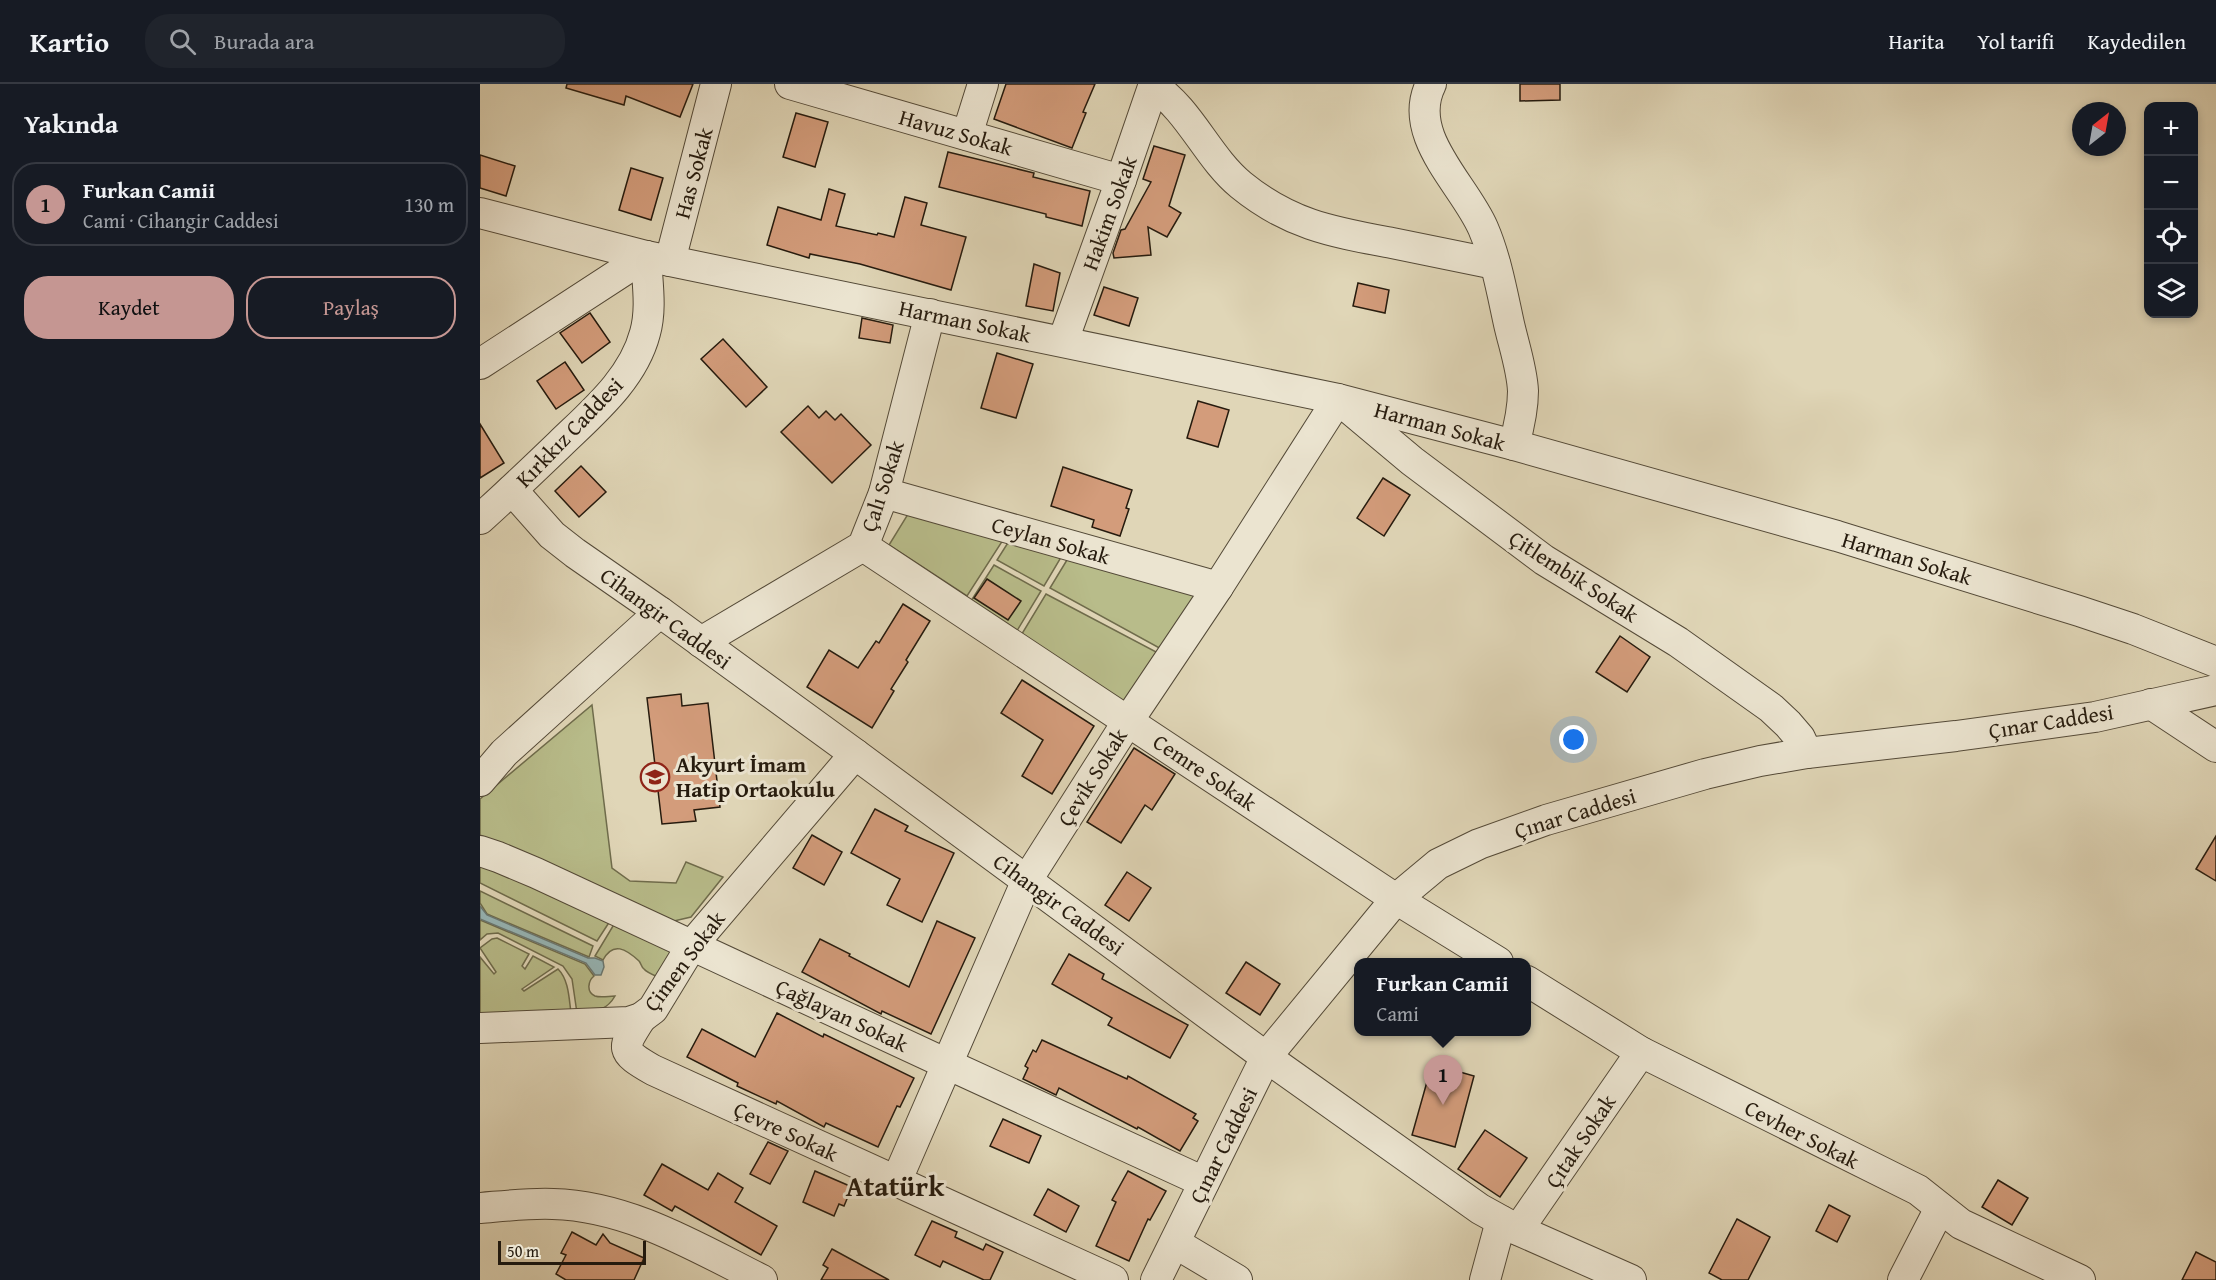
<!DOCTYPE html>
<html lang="tr">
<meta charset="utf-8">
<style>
body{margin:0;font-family:"Gentium Book Plus",serif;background:#20242c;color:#f1f3f6}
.controls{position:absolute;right:18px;top:18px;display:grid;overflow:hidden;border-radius:12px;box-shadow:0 3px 9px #0003}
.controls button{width:54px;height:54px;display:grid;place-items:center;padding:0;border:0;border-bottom:2px solid #363941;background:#171b24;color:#f1f3f6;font:30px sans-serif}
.compass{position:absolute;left:1592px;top:18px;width:54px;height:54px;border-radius:50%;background:#171b24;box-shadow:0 3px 9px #0003;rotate:31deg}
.scale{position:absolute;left:18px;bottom:15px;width:148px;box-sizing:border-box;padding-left:6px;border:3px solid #261b0e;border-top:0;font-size:16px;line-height:21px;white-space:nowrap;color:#261b0e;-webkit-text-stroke:4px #ebe4d0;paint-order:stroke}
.you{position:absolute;left:1094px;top:656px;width:21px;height:21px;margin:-15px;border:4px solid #fff;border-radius:50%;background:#1a73e8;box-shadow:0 0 0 9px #1a73e833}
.badge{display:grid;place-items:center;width:39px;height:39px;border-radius:50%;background:#c59692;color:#111;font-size:20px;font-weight:700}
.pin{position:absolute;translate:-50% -50px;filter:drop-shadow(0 2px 3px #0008)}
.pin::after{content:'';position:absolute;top:32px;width:21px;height:18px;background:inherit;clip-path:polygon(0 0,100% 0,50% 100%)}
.popup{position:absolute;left:874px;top:874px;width:177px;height:78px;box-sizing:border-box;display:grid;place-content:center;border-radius:12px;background:#171b24;filter:drop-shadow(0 2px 4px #0005);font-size:20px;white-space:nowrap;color:#9ea1a6}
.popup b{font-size:22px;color:#f1f3f6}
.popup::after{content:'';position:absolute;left:50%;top:100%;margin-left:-12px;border:12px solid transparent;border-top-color:#171b24}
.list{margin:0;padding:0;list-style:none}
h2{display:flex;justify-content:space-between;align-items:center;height:78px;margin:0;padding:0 24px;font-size:26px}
h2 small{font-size:20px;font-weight:400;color:#9ea1a6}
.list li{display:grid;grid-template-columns:39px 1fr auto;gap:18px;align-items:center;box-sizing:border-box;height:84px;margin:0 12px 12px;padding:0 12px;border:2px solid #363941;border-radius:24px}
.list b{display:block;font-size:22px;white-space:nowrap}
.list p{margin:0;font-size:20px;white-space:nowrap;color:#9ea1a6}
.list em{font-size:20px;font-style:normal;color:#9ea1a6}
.actions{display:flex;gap:12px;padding:18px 24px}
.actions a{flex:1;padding:14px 0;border:2px solid #c59692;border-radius:24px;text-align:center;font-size:21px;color:#c59692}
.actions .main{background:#c59692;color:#111}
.icon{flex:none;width:33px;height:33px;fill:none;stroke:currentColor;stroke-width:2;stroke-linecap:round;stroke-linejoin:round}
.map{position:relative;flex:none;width:1736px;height:1196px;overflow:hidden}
header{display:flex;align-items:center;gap:36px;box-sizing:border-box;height:84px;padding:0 30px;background:#171b24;border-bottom:2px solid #363941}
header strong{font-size:28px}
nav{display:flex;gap:33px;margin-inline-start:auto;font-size:21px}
.search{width:420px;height:54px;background:#20242c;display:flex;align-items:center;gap:15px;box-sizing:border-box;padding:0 21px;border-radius:24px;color:#9ea1a6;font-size:22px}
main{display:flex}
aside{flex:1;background:#171b24}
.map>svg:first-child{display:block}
.green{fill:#b8bc8a;stroke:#6f6c4c;stroke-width:1.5}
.water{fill:#97b7b8;stroke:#6a7974;stroke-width:1.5}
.building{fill:#d39c7b;stroke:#261b0e;stroke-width:1.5}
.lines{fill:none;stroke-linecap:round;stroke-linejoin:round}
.minor-casing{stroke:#544a38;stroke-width:32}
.minor{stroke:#ebe4d0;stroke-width:30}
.labels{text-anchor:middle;stroke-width:6;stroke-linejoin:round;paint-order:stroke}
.street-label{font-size:22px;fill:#261b0e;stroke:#ebe4d0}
.poi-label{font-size:22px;font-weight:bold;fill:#261b0e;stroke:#ebe4d0;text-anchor:start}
.district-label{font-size:28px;font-weight:bold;fill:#261b0e;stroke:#ebe4d0}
</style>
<header>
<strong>Kartio</strong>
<div class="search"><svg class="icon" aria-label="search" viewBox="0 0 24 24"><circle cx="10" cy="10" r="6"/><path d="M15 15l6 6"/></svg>Burada ara</div>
<nav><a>Harita</a><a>Yol tarifi</a><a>Kaydedilen</a></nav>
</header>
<main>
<aside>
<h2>Yakında<small></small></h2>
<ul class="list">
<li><span class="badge">1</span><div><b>Furkan Camii</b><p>Cami · Cihangir Caddesi</p></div><em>130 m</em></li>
</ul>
<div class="actions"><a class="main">Kaydet</a><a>Paylaş</a></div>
</aside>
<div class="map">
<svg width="1736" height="1196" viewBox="0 0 1736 1196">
<rect width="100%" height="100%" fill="#e0d6b7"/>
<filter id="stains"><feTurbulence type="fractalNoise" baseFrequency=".00333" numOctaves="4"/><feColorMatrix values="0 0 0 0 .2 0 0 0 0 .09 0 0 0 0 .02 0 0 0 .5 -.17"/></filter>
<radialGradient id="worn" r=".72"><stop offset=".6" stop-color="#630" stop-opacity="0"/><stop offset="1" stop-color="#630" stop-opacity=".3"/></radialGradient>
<g class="green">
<path d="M 428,430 L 523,456 L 487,512 L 409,461 Z"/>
<path d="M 531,454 L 583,470 L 564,502 L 517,476 Z"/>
<path d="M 590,471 L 720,511 L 683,566 L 570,504 Z"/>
<path d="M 514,481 L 561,507 L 535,550 L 489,520 Z"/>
<path d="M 566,510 L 680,570 L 647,620 L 540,553 Z"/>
<path d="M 112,621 L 132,784 L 150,797 L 196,799 L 206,778 L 243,793 L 211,833 L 194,837 L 0,751 L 0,715 Z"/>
<path d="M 0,779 L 130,837 L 117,857 L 0,799 Z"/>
<path d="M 0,807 L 113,862 L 109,873 L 7,830 L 0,819 Z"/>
<path d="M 0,836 L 105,880 L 114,892 C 108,897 106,908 115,912 C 121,914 129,912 135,912 C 126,928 114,927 97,929 L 92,895 L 83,882 L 18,849 L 7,850 L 0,856 Z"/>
<path d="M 138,838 L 193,861 L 186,897 C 180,893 168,890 164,885 C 161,883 161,879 159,877 C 146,865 133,857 123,876 L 115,872 L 133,842 Z"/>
<path d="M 17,854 L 49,870 L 42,882 L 45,885 L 53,872 L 74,883 L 42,905 L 44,907 L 78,885 C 89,896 89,915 91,929 L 0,935 L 0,873 L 14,890 L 16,888 L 0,864 L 12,855 Z"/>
</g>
<path class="water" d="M 0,822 L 7,831 L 108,874 L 115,874 L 123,877 L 124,883 L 121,891 L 115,891 L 106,879 L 0,835 Z"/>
<g class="building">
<path d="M 87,0 L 213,0 L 200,33 L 146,12 L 144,21 L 86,4 Z"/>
<path d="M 526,0 L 615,0 L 603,28 L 606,29 L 592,64 L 514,35 Z"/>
<path d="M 1040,0 L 1080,0 L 1080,16 L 1040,17 Z"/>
<path d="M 316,29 L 348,38 L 335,83 L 303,73 Z"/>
<path d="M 674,62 L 705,71 L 689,122 L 701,129 L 687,153 L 668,143 L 671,171 L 634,174 L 633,169 L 641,146 L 645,145 L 671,98 L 663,95 Z"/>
<path d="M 468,68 L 554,89 L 553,93 L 610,107 L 602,142 L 566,133 L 566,130 L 459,103 Z"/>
<path d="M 0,71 L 35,82 L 26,112 L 0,104 Z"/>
<path d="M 151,84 L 183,94 L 171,136 L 139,126 Z"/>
<path d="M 349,105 L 365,110 L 356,142 L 397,151 L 398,149 L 414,153 L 425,113 L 447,119 L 441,141 L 486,153 L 471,206 L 380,180 L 330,170 L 329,174 L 287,161 L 298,123 L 341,136 Z"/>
<path d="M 554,180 L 580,189 L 573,227 L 546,222 Z"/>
<path d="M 878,199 L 909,206 L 905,229 L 873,222 Z"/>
<path d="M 624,203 L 658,214 L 649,242 L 614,231 Z"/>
<path d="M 110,229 L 130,258 L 102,279 L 80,249 Z"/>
<path d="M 382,234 L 413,241 L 410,259 L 379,254 Z"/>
<path d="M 243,255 L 287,303 L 266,323 L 221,275 Z"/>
<path d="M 517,269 L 553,280 L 536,334 L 501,324 Z"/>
<path d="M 85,278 L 104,306 L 76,325 L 57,297 Z"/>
<path d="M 718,317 L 749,326 L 738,363 L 707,354 Z"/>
<path d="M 328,322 L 339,334 L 346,327 L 355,336 L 361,330 L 391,361 L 352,399 L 301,348 Z"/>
<path d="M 0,340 L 24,379 L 0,394 Z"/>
<path d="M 101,382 L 126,408 L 99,433 L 75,407 Z"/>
<path d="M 583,383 L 652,406 L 646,424 L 649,425 L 640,452 L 612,443 L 614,436 L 571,422 Z"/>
<path d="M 903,394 L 930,411 L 904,452 L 877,434 Z"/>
<path d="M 507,495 L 541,517 L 528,536 L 494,514 Z"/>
<path d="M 423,520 L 450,537 L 426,576 L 428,578 L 411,605 L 414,607 L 392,644 L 327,603 L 349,566 L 378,584 L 396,557 L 399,559 Z"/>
<path d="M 1140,552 L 1170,573 L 1147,608 L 1116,588 Z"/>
<path d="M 542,596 L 614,642 L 572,710 L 542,692 L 563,656 L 521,629 Z"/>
<path d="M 201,610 L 202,622 L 228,619 L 240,723 L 214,726 L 216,737 L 182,740 L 167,614 Z"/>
<path d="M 654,664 L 695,690 L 672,726 L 665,721 L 641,759 L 607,738 Z"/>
<path d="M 395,725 L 428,742 L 425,747 L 474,769 L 442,838 L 407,821 L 420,795 L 371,769 Z"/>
<path d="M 332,751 L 362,768 L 344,801 L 313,784 Z"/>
<path d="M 1736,752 L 1736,797 L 1716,785 Z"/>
<path d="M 647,788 L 671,804 L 649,837 L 625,821 Z"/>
<path d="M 457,837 L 495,854 L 451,950 L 402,927 L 401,930 L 322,888 L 340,855 L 370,870 L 369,872 L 429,903 Z"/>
<path d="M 589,870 L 624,890 L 622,895 L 708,941 L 690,974 L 628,941 L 632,934 L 572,900 Z"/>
<path d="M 766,878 L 800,900 L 780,931 L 746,909 Z"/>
<path d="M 297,929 L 343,953 L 344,950 L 434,994 L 420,1023 L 417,1022 L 398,1063 L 346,1039 L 344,1043 L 297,1017 L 296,1020 L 257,1002 L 258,999 L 207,973 L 222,945 L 275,973 Z"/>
<path d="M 562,956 L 647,995 L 648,992 L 716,1030 L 713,1034 L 718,1037 L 700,1067 L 658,1043 L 657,1045 L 579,1004 L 576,1011 L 543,995 L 548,984 L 545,982 L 553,966 L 556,968 Z"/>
<path d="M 952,980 L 994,992 L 975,1063 L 932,1051 Z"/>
<path d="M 523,1035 L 561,1052 L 549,1079 L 510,1062 Z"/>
<path d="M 1005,1046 L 1047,1074 L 1020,1113 L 978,1085 Z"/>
<path d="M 288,1058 L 308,1067 L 290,1100 L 270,1090 Z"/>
<path d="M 182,1080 L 228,1106 L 238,1089 L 263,1104 L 255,1118 L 297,1142 L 281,1171 L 195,1122 L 192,1127 L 164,1111 Z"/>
<path d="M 335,1087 L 372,1103 L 364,1122 L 359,1120 L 354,1132 L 323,1118 Z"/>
<path d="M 648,1087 L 686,1107 L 670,1136 L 668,1135 L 649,1177 L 616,1162 L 636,1118 L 632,1116 Z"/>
<path d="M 1518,1096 L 1548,1114 L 1532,1141 L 1502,1123 Z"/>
<path d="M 568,1105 L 599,1122 L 586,1148 L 554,1131 Z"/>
<path d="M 1349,1121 L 1370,1132 L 1357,1158 L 1336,1147 Z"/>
<path d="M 1257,1135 L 1290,1153 L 1268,1196 L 1242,1196 L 1229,1189 Z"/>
<path d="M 452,1137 L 477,1148 L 475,1153 L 503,1166 L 506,1160 L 523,1168 L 510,1196 L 504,1196 L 463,1177 L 460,1183 L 435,1171 Z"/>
<path d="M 92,1148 L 116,1161 L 123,1150 L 130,1159 L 164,1174 L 154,1196 L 86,1196 L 76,1190 L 86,1171 L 81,1169 Z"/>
<path d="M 352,1165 L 409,1196 L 341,1196 L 348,1184 L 343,1181 Z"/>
<path d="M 1716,1168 L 1736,1178 L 1736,1196 L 1702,1196 Z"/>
</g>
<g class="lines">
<g class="minor-casing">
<g id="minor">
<path d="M 310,0 L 641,96"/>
<path d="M 951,0 C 925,51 984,100 1003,144 C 1016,174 1022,208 1029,240 C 1034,262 1042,285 1043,307 C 1043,326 1039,343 1034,361"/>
<path d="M 673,2 C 710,26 727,73 761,101 C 810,141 853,148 912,159 C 946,166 981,173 1015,180"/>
<path d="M 487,51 L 503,0"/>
<path d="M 0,129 L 166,172 L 858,315 L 1034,361 L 1357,452 L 1599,527 L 1653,545 L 1736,578"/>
<path d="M 190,177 L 236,0"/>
<path d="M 583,257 L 641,96 L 674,0"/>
<path d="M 0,280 L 166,172"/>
<path d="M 32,406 L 72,451 L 95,469 L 180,528 L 375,670 L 786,973 L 1000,1125 L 1038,1146 L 1151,1196"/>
<path d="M 404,409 L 738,503"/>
<path d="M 0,435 C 28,410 54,385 80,360 C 113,328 153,295 165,249 C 172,224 167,198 166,172"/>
<path d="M 383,462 L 916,815 L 1018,878"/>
<path d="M 221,558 L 383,462 L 404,409 L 450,230"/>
<path d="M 1671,620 L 1736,663"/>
<path d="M 0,697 L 24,669 L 180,528"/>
<path d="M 0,767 L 18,773 L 56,789 L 467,980 L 724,1098"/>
<path d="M 1047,897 L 1161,968 L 1438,1106 L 1481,1140 L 1600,1196"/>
<path d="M 161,934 C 141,965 140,967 173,986 L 633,1196"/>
<path d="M 0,944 L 149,938 L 161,934 L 173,925 L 212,861 L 375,670"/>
<path d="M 416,1098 L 547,796 L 648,637 L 738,503 L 858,315 L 932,377 L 1064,476 L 1198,558 L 1291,624 L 1308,640 L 1320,654 L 1327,669"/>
<path d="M 0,1124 C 24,1122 49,1119 73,1120 C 149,1122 216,1163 282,1196"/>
<path d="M 1038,1146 L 1161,968"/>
<path d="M 695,1159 L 757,1196"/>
<path d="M 676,1196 L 786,973 L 916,815 L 958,780 L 999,760 L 1066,736 L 1225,690 L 1280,677 L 1327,669 L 1476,652 L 1615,633 L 1736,606"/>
<path d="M 1005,1196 L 1021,1137"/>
<path d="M 1423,1196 L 1460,1124"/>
</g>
</g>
<use href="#minor" class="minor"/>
</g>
<defs>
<g id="school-ring" transform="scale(1.5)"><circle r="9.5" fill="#ebe4d0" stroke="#8f2418" stroke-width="1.5"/><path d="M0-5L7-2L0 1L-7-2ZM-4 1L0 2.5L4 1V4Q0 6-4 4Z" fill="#8f2418"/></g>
</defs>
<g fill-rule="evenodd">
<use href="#school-ring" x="175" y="693"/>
</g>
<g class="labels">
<g class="street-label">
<text transform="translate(476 48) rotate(16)" y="8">Havuz Sokak</text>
<text transform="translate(213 89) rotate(-75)" y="8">Has Sokak</text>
<text transform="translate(629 129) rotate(-70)" y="8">Hakim Sokak</text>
<text transform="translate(485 237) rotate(12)" y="8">Harman Sokak</text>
<text transform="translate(960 342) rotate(15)" y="8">Harman Sokak</text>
<text transform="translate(89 348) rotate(-46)" y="8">Kırkkız Caddesi</text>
<text transform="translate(402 402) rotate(-72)" y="8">Çalı Sokak</text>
<text transform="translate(571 456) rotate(16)" y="8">Ceylan Sokak</text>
<text transform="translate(1427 474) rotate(17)" y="8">Harman Sokak</text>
<text transform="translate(1094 492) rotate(33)" y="8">Çitlembik Sokak</text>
<text transform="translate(186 534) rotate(36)" y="8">Cihangir Caddesi</text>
<text transform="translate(1571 637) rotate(-9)" y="8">Çınar Caddesi</text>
<text transform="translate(725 688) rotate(34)" y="8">Cemre Sokak</text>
<text transform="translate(612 693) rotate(-58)" y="8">Çevik Sokak</text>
<text transform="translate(1095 729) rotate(-17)" y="8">Çınar Caddesi</text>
<text transform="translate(579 820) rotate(36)" y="8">Cihangir Caddesi</text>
<text transform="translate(204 877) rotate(-53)" y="8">Çimen Sokak</text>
<text transform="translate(362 931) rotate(25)" y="8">Çağlayan Sokak</text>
<text transform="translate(306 1047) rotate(25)" y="8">Çevre Sokak</text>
<text transform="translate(1322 1050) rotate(27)" y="8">Cevher Sokak</text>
<text transform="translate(1100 1057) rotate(-56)" y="8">Çıtak Sokak</text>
<text transform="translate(743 1061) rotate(-64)" y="8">Çınar Caddesi</text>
</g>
<g class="poi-label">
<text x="196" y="688">Akyurt İmam<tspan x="196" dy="25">Hatip Ortaokulu</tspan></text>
</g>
<g class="district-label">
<text x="415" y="1112">Atatürk</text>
</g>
</g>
<rect width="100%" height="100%" filter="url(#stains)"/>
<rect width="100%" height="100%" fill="url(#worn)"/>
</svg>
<div class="controls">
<button>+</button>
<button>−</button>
<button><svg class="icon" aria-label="locate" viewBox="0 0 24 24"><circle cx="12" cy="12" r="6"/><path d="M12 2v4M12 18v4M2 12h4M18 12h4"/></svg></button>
<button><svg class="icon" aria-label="layers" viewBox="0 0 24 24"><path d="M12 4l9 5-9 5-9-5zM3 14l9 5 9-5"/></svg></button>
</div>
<svg class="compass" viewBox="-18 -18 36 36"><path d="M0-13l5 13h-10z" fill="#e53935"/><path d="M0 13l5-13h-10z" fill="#9ea1a6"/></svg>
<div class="scale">50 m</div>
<div class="you"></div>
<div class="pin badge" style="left:963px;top:1021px">1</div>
<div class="popup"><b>Furkan Camii</b>Cami</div>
</div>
</main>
